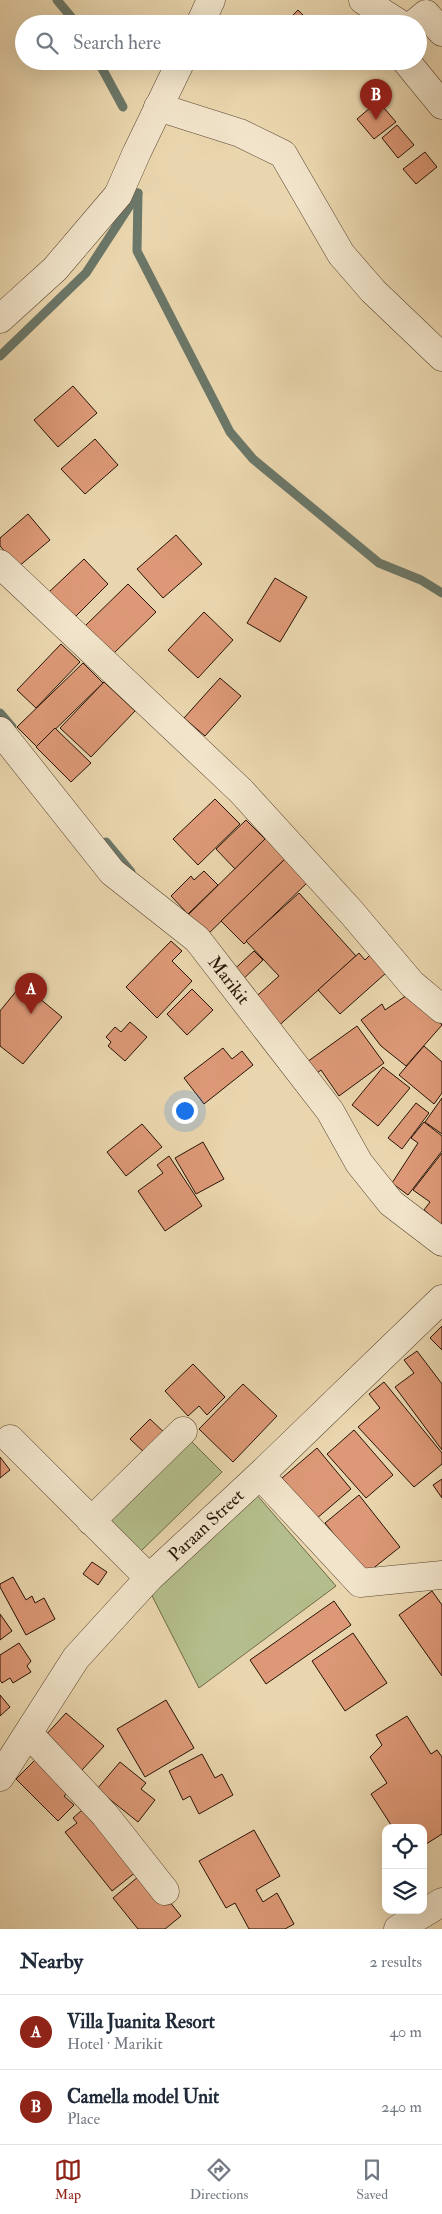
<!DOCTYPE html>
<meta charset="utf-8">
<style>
body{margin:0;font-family:"IM FELL Double Pica",serif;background:#f6f6f7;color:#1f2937}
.controls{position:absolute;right:15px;bottom:15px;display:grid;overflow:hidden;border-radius:10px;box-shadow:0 5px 20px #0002}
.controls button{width:45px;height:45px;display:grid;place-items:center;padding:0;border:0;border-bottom:1px solid #e0e1e3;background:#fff;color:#1f2937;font:25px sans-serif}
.you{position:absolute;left:184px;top:1110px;width:18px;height:18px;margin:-12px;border:4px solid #fff;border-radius:50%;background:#1a73e8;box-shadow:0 0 0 8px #1a73e833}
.badge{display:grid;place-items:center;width:32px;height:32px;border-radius:50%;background:#8f2418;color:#fff;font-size:16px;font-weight:700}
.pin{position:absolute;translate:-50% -41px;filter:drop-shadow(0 1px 2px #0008)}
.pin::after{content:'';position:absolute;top:26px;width:18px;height:15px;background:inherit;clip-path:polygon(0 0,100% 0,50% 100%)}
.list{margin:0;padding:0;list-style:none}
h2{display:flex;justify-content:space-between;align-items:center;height:65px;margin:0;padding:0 20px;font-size:21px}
h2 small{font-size:16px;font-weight:400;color:#747a83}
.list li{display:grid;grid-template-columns:32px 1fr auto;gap:15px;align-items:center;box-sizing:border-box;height:75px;padding:0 20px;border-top:1px solid #e0e1e3}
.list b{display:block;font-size:19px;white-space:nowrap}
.list p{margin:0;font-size:16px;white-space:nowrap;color:#747a83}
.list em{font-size:16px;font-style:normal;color:#747a83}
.icon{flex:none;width:28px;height:28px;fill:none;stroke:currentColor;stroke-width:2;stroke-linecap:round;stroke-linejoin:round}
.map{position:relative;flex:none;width:442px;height:1929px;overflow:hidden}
.search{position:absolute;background:#fff;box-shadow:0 5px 20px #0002;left:15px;right:15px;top:15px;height:55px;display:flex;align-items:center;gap:12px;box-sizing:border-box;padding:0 18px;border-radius:28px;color:#747a83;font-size:19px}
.sheet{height:215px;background:#fff}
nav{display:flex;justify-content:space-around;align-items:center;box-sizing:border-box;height:70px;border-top:1px solid #e0e1e3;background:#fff;font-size:14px;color:#747a83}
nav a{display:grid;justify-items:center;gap:2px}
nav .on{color:#8f2418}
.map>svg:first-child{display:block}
.green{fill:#b4be8c;stroke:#6e6849}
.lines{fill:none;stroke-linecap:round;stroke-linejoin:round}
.stream{stroke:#6b7768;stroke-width:9}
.building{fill:#d97;stroke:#281306}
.minor-casing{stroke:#584430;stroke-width:29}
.minor{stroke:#f1e4ca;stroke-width:28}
.labels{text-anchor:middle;stroke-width:4;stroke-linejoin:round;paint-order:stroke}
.street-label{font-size:18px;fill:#281306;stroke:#f1e4ca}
</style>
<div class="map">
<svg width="442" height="1929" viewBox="0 0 442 1929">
<rect width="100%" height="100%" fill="#ead6ae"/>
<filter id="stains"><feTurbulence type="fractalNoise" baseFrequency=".004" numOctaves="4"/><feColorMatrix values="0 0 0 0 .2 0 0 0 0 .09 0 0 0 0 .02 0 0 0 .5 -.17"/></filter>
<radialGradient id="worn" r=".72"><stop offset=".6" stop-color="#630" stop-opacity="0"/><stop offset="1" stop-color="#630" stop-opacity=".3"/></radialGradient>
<g class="green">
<path d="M 188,1438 L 222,1472 L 141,1551 L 107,1517 Z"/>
<path d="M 249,1486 L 336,1586 L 199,1688 L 144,1580 Z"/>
</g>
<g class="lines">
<g class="stream">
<path d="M 57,0 L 77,24"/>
<path d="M 98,61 L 123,107"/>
<path d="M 138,193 L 137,251 L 230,432 L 253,459 L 379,563 L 421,580 L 442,593"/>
<path d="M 0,356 L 86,273 L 138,193"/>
<path d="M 0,713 L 12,727"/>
<path d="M 106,842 L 131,872"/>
</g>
</g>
<g class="building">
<path d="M 298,10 L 312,24 L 284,24 Z"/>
<path d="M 378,101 L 396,122 L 374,139 L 357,119 Z"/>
<path d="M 397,125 L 414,145 L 398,158 L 382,138 Z"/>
<path d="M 425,152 L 437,167 L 416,184 L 403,169 Z"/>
<path d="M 73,386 L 97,413 L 58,447 L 34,420 Z"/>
<path d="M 95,439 L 118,465 L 85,494 L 61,469 Z"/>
<path d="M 28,514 L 50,540 L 18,567 L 0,546 L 0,538 Z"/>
<path d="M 176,535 L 202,564 L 163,598 L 137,569 Z"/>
<path d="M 84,559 L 108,584 L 73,619 L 48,593 Z"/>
<path d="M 275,578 L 307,597 L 280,642 L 247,623 Z"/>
<path d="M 128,584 L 156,612 L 113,654 L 85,626 Z"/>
<path d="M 204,612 L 233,640 L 198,678 L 168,650 Z"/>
<path d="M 61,644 L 80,662 L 36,708 L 17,690 Z"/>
<path d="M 83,663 L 103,683 L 37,747 L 17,727 Z"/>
<path d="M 220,678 L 241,696 L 205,736 L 184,718 Z"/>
<path d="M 104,682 L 135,711 L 91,757 L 60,728 Z"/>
<path d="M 55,728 L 91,763 L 71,782 L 36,747 Z"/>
<path d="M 215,799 L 240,824 L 198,865 L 173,839 Z"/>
<path d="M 246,820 L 265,839 L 235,869 L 216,849 Z"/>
<path d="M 269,835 L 289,855 L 203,939 L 184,919 Z"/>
<path d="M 286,858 L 309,881 L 244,944 L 221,921 Z"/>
<path d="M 204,871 L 218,885 L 188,914 L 171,896 L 191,876 L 194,880 Z"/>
<path d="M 299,893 L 356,956 L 274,1030 L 250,1002 L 279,976 L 246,941 Z"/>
<path d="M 171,941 L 182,951 L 172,961 L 192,981 L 157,1018 L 126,987 Z"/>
<path d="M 254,951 L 263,960 L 238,984 L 228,975 Z"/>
<path d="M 359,953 L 365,960 L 370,955 L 386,973 L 340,1014 L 318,990 Z"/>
<path d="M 22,984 L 62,1017 L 23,1064 L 0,1046 L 0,1011 Z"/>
<path d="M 192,989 L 213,1010 L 187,1035 L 167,1014 Z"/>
<path d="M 413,991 L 442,1025 L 406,1066 L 381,1046 L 361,1020 L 382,1004 L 385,1010 Z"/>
<path d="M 130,1022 L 147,1037 L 125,1061 L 108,1046 L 111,1042 L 106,1037 L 115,1027 L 121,1032 Z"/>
<path d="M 357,1026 L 384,1063 L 339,1096 L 321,1070 L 316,1074 L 307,1062 Z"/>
<path d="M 424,1046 L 442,1062 L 442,1093 L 434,1104 L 399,1075 Z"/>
<path d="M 223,1048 L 232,1059 L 242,1051 L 253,1065 L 204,1104 L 184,1078 Z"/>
<path d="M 383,1067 L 410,1088 L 378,1126 L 352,1105 Z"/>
<path d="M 442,1098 L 442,1134 L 425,1122 Z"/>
<path d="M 416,1103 L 429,1113 L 402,1149 L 388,1138 Z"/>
<path d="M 424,1122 L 442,1136 L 442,1151 L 408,1195 L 392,1183 L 418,1143 L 411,1138 Z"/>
<path d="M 142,1124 L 162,1147 L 126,1176 L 107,1152 Z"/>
<path d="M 203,1142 L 224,1179 L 196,1194 L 175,1158 Z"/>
<path d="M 442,1153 L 442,1223 L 441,1224 L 424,1210 L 430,1202 L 413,1190 Z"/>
<path d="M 169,1156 L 202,1206 L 165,1231 L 138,1191 L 163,1173 L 157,1165 Z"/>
<path d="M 442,1326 L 442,1350 L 430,1338 Z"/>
<path d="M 417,1351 L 442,1384 L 442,1450 L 395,1387 L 414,1373 L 404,1360 Z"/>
<path d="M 193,1364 L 225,1397 L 207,1415 L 199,1406 L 188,1416 L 165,1391 Z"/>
<path d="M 384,1382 L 442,1453 L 442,1464 L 414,1487 L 358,1427 L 380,1408 L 369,1394 Z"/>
<path d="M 243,1384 L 277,1416 L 233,1462 L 199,1429 Z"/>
<path d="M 150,1419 L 169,1437 L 149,1457 L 130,1439 Z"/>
<path d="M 354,1430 L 393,1475 L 366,1498 L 327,1454 Z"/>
<path d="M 317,1448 L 351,1489 L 316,1519 L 282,1478 Z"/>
<path d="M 0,1457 L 10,1470 L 0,1478 Z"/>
<path d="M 442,1479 L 442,1498 L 433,1485 Z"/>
<path d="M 359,1495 L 400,1547 L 366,1574 L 325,1523 Z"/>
<path d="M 92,1562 L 107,1572 L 98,1585 L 83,1574 Z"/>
<path d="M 13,1577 L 26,1600 L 32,1596 L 35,1603 L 44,1598 L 55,1619 L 26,1635 L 0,1587 L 0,1584 Z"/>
<path d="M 432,1591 L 442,1605 L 442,1676 L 399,1615 Z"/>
<path d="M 334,1601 L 351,1625 L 266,1684 L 250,1660 Z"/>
<path d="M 0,1614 L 12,1631 L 0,1640 Z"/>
<path d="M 353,1633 L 387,1683 L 345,1711 L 312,1661 Z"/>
<path d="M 19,1643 L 31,1661 L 27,1666 L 31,1672 L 13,1683 L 10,1678 L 2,1683 L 0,1680 L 0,1655 Z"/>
<path d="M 0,1695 L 10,1707 L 0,1716 Z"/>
<path d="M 166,1700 L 194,1748 L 145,1777 L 117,1729 Z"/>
<path d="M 66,1713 L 104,1746 L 82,1770 L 44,1737 Z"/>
<path d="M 407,1716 L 431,1754 L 437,1750 L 442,1757 L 442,1834 L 423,1846 L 423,1828 L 393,1828 L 371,1794 L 387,1783 L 370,1757 L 382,1745 L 376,1735 Z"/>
<path d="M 202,1754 L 215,1778 L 222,1774 L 233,1795 L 199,1814 L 190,1796 L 183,1800 L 169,1771 Z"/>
<path d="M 38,1757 L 71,1790 L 64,1796 L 74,1805 L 58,1821 L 16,1779 Z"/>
<path d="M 120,1762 L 146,1783 L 141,1789 L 155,1800 L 138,1822 L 97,1789 Z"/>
<path d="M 89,1804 L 141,1868 L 112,1891 L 65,1832 L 77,1823 L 73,1818 Z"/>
<path d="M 254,1830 L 280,1876 L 256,1890 L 263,1902 L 277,1893 L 294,1924 L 285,1929 L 249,1929 L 235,1903 L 226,1908 L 199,1861 Z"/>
<path d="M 145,1871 L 181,1916 L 165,1929 L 138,1929 L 113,1898 Z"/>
</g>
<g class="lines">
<g class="minor-casing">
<g id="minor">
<path d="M 363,0 L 400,24"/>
<path d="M 200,24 L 211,0"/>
<path d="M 414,24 L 426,14 L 442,32"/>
<path d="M 406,61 L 442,105"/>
<path d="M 158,107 L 240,133 L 283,154 L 341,254 L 373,291 L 442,357"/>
<path d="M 0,319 L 55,269 L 118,195 L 137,152 L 181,61"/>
<path d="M 0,564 L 241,791 L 352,913 L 412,984 L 442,1009"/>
<path d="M 0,731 L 112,872 L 197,939 L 330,1111 L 359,1163 L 391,1203 L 442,1242"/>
<path d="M 10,1439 L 149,1578"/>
<path d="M 260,1475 L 360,1583 L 442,1575"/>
<path d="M 91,1521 L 183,1431"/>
<path d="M 29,1734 L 105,1815 L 165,1891"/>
<path d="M 0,1777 L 76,1658 L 149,1578 L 260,1475 L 442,1299"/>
<path d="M 398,1929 L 442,1902"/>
</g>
</g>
<use href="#minor" class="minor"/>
</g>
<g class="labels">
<g class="street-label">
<text transform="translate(229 980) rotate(52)" y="6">Marikit</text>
<text transform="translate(206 1525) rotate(-43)" y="6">Paraan Street</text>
</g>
</g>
<rect width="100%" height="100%" filter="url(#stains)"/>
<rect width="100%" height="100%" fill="url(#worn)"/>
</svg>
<div class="controls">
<button><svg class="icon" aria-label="locate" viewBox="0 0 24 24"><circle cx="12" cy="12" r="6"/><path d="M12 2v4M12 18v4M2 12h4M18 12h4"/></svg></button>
<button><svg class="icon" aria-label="layers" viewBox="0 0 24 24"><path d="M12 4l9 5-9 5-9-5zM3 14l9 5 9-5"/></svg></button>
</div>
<div class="you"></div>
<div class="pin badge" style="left:31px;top:1014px">A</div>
<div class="pin badge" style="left:376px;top:120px">B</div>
<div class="search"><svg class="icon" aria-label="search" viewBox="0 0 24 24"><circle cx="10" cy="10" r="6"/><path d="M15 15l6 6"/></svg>Search here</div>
</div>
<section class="sheet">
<h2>Nearby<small>2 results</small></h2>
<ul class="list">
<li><span class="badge">A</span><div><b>Villa Juanita Resort</b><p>Hotel · Marikit</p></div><em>40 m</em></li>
<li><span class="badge">B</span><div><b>Camella model Unit</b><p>Place</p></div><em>240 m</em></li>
</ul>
</section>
<nav>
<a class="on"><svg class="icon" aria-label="map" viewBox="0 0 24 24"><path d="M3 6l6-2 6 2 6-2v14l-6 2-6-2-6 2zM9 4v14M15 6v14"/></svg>Map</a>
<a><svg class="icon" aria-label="directions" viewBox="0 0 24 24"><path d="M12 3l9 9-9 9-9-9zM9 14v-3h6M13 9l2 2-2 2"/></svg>Directions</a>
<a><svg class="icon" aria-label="saved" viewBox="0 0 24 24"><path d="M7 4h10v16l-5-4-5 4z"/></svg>Saved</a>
</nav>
